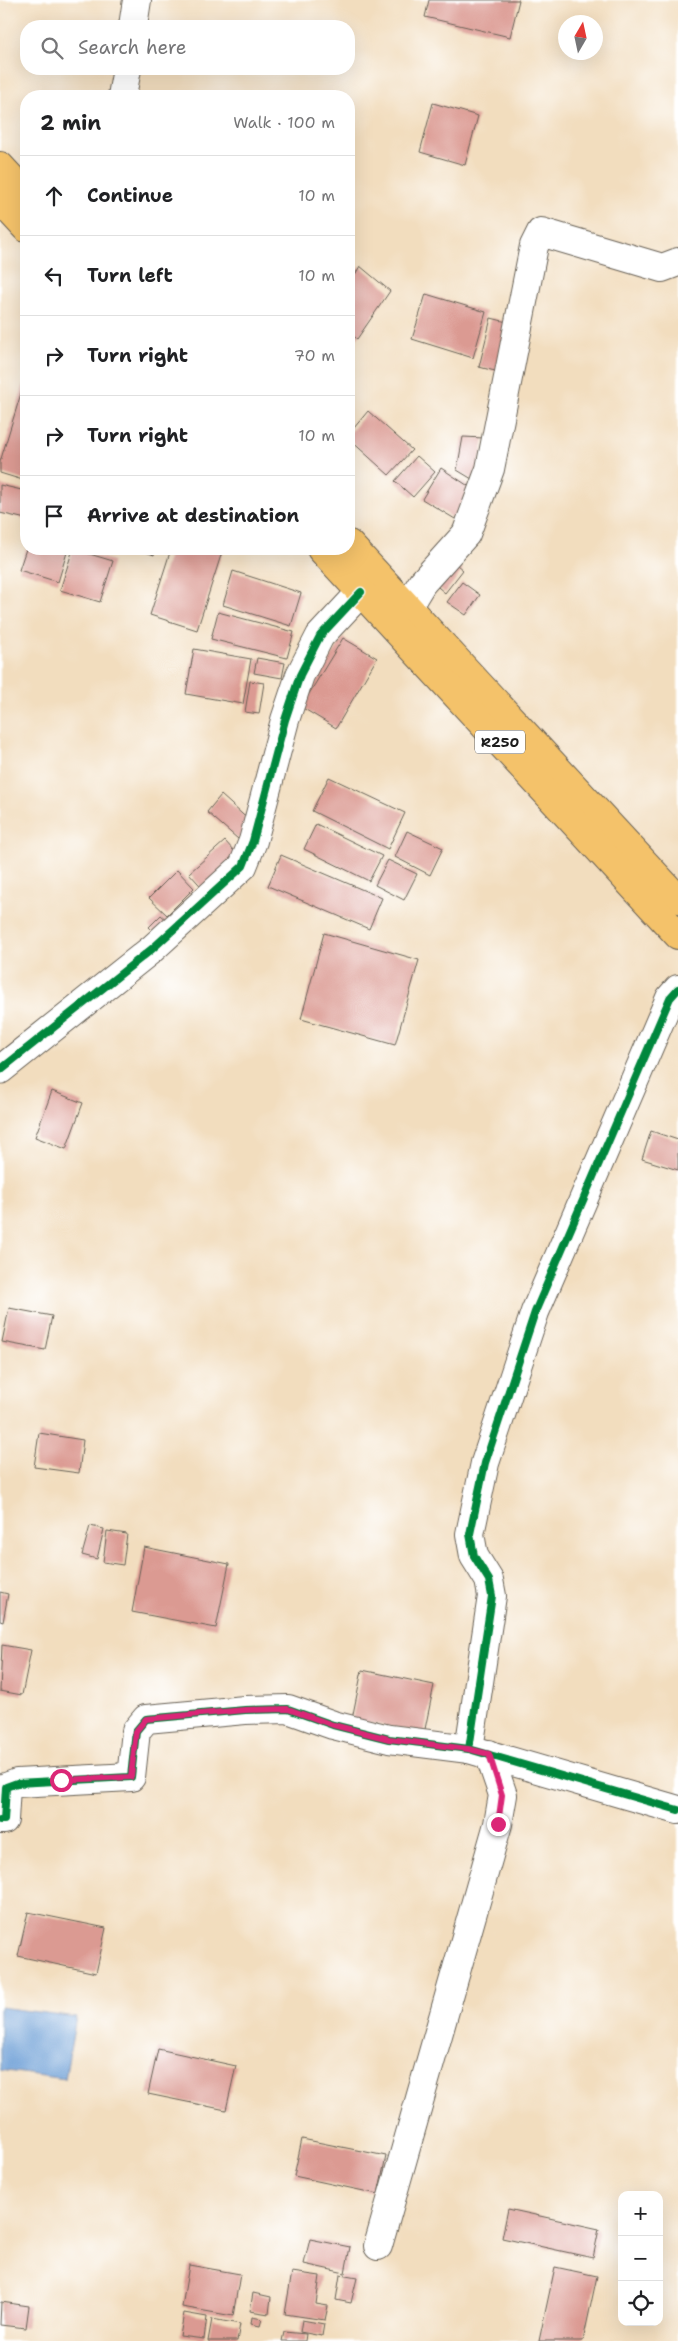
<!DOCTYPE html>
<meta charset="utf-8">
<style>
body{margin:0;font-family:"Shantell Sans",sans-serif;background:#f2f2f2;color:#202124}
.controls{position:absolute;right:15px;bottom:15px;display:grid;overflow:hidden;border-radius:10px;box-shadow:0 5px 20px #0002}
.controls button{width:45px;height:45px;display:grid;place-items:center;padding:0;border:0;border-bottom:1px solid #e0e0e0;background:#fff;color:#202124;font:25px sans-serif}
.compass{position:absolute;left:558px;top:15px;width:45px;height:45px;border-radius:50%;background:#fff;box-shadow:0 5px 20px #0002;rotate:9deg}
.stop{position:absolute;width:15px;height:15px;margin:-11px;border:4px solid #db2777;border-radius:50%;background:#fff}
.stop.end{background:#db2777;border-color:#fff;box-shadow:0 1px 5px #0008}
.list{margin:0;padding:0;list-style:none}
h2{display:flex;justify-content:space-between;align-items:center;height:65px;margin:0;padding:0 20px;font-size:21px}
h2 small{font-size:16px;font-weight:400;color:#757577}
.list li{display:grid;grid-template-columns:32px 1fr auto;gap:15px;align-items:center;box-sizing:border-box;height:80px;padding:0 20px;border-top:1px solid #e0e0e0}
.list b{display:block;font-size:19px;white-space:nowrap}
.list em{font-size:16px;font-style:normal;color:#757577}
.icon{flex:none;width:28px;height:28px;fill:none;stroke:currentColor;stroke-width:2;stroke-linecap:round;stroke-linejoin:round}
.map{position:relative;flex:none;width:678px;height:2341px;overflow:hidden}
.search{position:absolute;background:#fff;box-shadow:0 5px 20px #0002;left:20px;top:20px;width:335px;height:55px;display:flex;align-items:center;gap:12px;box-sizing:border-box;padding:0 18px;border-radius:20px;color:#757577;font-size:19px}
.panel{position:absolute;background:#fff;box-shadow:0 5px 20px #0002;left:20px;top:90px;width:335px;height:465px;border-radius:20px}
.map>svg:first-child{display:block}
.water{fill:#6a9dd5;stroke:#435c78}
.building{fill:#db9a92}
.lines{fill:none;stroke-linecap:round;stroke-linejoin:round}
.minor-casing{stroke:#676055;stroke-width:30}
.primary-casing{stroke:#676055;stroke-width:30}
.minor{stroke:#fff;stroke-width:28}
.primary{stroke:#f4c26a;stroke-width:28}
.cycleway-casing{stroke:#fff;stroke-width:11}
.cycleway{stroke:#00873e;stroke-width:8}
.route{stroke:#db2777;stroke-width:6}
.labels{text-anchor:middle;stroke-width:4;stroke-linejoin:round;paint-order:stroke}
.shield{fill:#fff;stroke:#606060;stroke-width:1}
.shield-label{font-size:14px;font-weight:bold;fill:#1c1c1c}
</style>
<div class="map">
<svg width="678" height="2341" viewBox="0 0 678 2341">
<rect width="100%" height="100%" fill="#fff"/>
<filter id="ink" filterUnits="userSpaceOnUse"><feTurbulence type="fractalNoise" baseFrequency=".02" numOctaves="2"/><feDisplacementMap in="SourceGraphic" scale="10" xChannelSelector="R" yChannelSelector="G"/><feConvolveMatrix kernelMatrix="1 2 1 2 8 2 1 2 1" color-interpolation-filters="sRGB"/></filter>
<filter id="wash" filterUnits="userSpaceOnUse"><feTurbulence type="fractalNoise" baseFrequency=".0096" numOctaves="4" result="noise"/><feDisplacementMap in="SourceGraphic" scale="20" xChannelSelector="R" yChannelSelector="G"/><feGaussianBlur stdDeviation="1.12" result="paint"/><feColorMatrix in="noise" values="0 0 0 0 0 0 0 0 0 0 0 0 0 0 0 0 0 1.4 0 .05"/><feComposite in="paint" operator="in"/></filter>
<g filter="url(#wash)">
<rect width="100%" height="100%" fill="#f2ddbe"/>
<path class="water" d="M 0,2007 L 76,2017 L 65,2079 L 0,2070 Z"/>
<g id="blocks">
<g class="building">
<path d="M 429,0 L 519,0 L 510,37 L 425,17 Z"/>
<path d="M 433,103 L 478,116 L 465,165 L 420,152 Z"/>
<path d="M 360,266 L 390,291 L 357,339 L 349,332 L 349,285 Z"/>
<path d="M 426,294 L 486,312 L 473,358 L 412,339 Z"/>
<path d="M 491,318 L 515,324 L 503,373 L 479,367 Z"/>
<path d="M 26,377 L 26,481 L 0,473 L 0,462 Z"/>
<path d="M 368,411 L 412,450 L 389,475 L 349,439 L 349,434 Z"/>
<path d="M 463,437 L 484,438 L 477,482 L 457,470 Z"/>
<path d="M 417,456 L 435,472 L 413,497 L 395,481 Z"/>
<path d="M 441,468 L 479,493 L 460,522 L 422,499 Z"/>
<path d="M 0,485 L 26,491 L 26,519 L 0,513 Z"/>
<path d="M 26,549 L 68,549 L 58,582 L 19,570 Z"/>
<path d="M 73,549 L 113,561 L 100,602 L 60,590 Z"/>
<path d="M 137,549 L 156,549 L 154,555 Z"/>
<path d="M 171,549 L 223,549 L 197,630 L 150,615 Z"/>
<path d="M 451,560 L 463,570 L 445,593 L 432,582 Z"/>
<path d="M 233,571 L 301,593 L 291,626 L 223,605 Z"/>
<path d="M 462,582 L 480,595 L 466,615 L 447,602 Z"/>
<path d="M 218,612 L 294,632 L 287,658 L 211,639 Z"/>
<path d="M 343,638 L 377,658 L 336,728 L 301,707 Z"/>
<path d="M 194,649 L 251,659 L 243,704 L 186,694 Z"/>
<path d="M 257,658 L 285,663 L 282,678 L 254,673 Z"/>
<path d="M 250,681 L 264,683 L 259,714 L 245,712 Z"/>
<path d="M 329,777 L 405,813 L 388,849 L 312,811 Z"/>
<path d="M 221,795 L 252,823 L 238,839 L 207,812 Z"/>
<path d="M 316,824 L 382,856 L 369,881 L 304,849 Z"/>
<path d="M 407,831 L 443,848 L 430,875 L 395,857 Z"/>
<path d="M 225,841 L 242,860 L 206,892 L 189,873 Z"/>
<path d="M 281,855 L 382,898 L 369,929 L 268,886 Z"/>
<path d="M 388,860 L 417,874 L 404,900 L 375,885 Z"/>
<path d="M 177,870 L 194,888 L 167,915 L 149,898 Z"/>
<path d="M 161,915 L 168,921 L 155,933 L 149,927 Z"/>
<path d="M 324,933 L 419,960 L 395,1045 L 301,1019 Z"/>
<path d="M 52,1091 L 83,1103 L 66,1149 L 35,1137 Z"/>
<path d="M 651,1131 L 678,1140 L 678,1170 L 642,1159 Z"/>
<path d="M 9,1308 L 52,1316 L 45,1350 L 2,1342 Z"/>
<path d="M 39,1433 L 83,1440 L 79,1473 L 34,1467 Z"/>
<path d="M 90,1526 L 104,1529 L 97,1559 L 82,1555 Z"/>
<path d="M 107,1531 L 127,1534 L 123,1565 L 103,1562 Z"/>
<path d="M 144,1547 L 229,1564 L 216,1628 L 132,1612 Z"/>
<path d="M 0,1592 L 8,1594 L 3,1622 L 0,1621 Z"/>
<path d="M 2,1645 L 31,1650 L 22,1695 L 0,1691 Z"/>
<path d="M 362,1670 L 434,1685 L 424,1734 L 352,1719 Z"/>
<path d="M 28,1912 L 106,1928 L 96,1973 L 18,1956 Z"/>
<path d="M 158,2049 L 236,2066 L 226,2110 L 148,2094 Z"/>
<path d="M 302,2139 L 386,2156 L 378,2194 L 294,2176 Z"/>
<path d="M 508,2209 L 599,2229 L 593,2258 L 502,2238 Z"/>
<path d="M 310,2239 L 350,2247 L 345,2273 L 304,2264 Z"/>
<path d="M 189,2265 L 240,2274 L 233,2316 L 182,2307 Z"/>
<path d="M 555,2267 L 597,2276 L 583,2341 L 539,2341 Z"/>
<path d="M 292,2272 L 320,2276 L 316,2304 L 328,2306 L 325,2320 L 285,2314 Z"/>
<path d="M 340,2275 L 357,2278 L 351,2303 L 336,2300 Z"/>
<path d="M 253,2293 L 271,2297 L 269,2314 L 250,2311 Z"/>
<path d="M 1,2302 L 29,2306 L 26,2328 L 0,2325 Z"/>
<path d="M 184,2313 L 207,2317 L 204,2339 L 180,2336 Z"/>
<path d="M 252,2317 L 262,2319 L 260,2326 L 251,2324 Z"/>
<path d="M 212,2319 L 240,2324 L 237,2341 L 208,2341 Z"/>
<path d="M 302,2320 L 324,2324 L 322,2336 L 300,2332 Z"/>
<path d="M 284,2332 L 306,2334 L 305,2341 L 282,2341 Z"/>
</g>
</g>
</g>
<g filter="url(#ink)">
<use href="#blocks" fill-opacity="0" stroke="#676055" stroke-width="1"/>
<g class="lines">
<g class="minor-casing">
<g id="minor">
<path d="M 133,26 L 137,0"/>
<path d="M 122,96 L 127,69"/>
<path d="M 408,606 L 422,583 L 466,534 L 490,469 L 534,246 L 541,232 L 662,268 L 678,262"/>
<path d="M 678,989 L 670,998 L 535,1312 L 485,1463 L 470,1534 L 474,1556 L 489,1580 L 492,1596 L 469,1749 L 678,1810"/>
<path d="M 0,1070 L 152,949 L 243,866 L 253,841 L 285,720 L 300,675 L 320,636 L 361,592"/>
<path d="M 0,1820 L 4,1820 L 6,1787 L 17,1783 L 131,1777 L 136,1731 L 146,1719 L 245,1710 L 288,1709 L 333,1725 L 389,1739 L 469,1749"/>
<path d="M 378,2246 L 498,1824 L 503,1795 L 489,1754"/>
</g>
</g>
<g class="primary-casing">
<g id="primary">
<path d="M 0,166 L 26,194"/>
<path d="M 0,200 L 26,228"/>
<path d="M 349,544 L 678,899"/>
<path d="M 321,549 L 678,935"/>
</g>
</g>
<use href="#minor" class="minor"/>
<use href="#primary" class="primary"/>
<g class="cycleway-casing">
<g id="cycleway">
<path d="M 678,989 L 670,998 L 535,1312 L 485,1463 L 470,1534 L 474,1556 L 489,1580 L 492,1596 L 469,1749 L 678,1810"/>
<path d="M 0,1070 L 152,949 L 243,866 L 253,841 L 285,720 L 300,675 L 320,636 L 361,592"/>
<path d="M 0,1820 L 4,1820 L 6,1787 L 17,1783 L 131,1777 L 136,1731 L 146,1719 L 245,1710 L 288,1709 L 333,1725 L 389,1739 L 469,1749"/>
</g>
</g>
<use href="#cycleway" class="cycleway"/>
</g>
</g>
<g class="lines" filter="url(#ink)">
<path class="route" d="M 61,1780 L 131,1777 L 136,1731 L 146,1719 L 245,1710 L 288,1709 L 333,1725 L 389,1739 L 468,1749 L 489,1754 L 502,1795 L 498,1824"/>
</g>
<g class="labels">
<rect class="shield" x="475" y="730.5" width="50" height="23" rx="4"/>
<g class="shield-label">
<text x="500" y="747">R250</text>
</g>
</g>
</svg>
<div class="controls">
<button>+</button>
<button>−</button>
<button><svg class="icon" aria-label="locate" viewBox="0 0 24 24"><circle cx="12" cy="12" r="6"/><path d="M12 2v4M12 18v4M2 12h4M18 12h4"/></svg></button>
</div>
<svg class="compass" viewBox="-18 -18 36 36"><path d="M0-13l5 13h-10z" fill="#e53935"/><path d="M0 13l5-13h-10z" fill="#757577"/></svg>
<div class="stop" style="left:61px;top:1780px"></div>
<div class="stop end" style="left:498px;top:1824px"></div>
<div class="search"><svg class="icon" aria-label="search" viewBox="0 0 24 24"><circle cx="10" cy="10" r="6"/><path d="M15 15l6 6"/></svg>Search here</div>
<section class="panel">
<h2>2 min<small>Walk · 100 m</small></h2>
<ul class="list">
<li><svg class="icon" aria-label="ahead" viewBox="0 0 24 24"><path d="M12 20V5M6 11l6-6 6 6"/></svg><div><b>Continue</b></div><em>10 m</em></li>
<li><svg class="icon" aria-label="left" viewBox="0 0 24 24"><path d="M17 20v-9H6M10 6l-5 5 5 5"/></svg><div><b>Turn left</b></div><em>10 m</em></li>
<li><svg class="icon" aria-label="right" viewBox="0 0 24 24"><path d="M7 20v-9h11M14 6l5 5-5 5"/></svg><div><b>Turn right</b></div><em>70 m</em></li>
<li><svg class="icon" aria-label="right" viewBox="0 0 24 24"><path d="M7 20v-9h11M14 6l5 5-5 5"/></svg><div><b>Turn right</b></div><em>10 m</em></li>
<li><svg class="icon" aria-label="arrive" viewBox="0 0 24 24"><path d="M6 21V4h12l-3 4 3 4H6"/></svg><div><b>Arrive at destination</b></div></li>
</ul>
</section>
</div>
